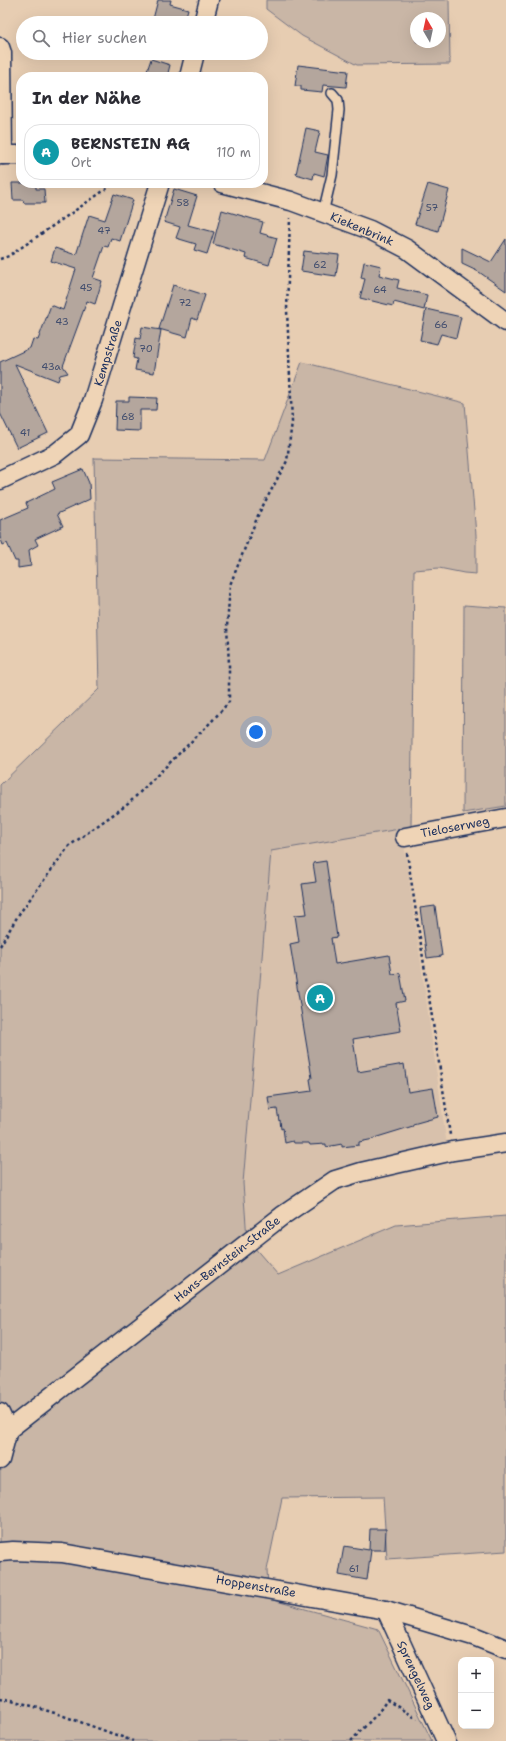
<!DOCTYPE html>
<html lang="de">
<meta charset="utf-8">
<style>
body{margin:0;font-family:"Shantell Sans",sans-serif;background:#f2f2f3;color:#2b2b33}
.controls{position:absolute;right:12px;bottom:12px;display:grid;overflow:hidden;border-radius:8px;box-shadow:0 4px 16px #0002}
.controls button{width:36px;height:36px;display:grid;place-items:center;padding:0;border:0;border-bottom:1px solid #e1e1e2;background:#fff;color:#2b2b33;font:20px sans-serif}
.compass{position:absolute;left:410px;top:12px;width:36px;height:36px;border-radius:50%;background:#fff;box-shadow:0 4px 16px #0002;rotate:351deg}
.you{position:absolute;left:256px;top:732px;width:14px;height:14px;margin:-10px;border:3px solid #fff;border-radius:50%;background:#1a73e8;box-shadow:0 0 0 6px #1a73e833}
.badge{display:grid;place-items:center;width:26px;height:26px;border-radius:50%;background:#0f766e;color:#fff;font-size:13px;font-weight:700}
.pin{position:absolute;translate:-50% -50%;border:2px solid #fff;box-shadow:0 1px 4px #0006}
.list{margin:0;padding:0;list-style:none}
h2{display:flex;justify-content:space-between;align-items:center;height:52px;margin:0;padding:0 16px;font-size:17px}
h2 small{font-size:13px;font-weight:400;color:#7c7c81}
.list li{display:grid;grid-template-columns:26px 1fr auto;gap:12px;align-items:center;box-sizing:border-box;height:56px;margin:0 8px 8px;padding:0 8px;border:1px solid #e1e1e2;border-radius:16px}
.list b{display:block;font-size:15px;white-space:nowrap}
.list p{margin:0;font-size:13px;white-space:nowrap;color:#7c7c81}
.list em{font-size:13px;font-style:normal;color:#7c7c81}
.icon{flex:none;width:22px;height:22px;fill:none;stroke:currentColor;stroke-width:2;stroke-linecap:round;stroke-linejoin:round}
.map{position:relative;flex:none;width:506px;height:1741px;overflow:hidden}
.search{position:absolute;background:#fff;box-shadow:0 4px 16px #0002;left:16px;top:16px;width:252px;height:44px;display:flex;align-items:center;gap:10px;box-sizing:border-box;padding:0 14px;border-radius:22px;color:#7c7c81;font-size:15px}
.panel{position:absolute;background:#fff;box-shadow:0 4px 16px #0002;left:16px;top:72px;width:252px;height:116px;border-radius:16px}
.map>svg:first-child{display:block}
.built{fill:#d8c1ac}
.green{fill:#c9b6a6;stroke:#727282;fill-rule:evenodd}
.building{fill:#b4a69d;stroke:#1b2f5e}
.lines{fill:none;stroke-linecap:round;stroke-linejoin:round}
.lane-casing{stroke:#1b2f5e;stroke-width:12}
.street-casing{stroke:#1b2f5e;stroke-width:21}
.path{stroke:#1b2f5e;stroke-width:2.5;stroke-dasharray:3 3;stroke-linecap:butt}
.lane{stroke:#efd4b6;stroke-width:9}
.street{stroke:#efd4b6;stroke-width:18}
.labels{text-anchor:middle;stroke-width:3;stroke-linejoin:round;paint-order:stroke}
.number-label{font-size:10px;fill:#414d6e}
.street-label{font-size:12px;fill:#1b2f5e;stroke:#efd4b6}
</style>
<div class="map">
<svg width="506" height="1741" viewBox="0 0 506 1741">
<rect width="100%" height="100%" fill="#e7cdb2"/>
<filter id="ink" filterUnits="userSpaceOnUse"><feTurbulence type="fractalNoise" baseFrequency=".025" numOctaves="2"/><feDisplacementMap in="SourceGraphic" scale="8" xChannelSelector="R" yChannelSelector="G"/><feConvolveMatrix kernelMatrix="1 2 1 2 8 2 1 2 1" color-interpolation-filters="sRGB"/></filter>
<g filter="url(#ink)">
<path class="built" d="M 402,829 L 447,1146 L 374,1161 L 247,1233 L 243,1183 L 271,850 Z"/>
<g class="green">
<path d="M 266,0 L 449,0 L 450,64 L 357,65 L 302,36 L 266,9 ZM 416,18 L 440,18 L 440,42 L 416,42 Z"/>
<path d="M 302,362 L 465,403 L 476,535 L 476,574 L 464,573 L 439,568 L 414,570 L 411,827 L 271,851 L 243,1183 L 247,1239 L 278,1275 L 396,1225 L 506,1216 L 506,1551 L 387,1559 L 383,1497 L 282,1498 L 267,1570 L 269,1599 L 378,1629 L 432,1741 L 0,1741 L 0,785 L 99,689 L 94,458 L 265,460 Z"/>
<path d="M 464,605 L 506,608 L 506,806 L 463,813 Z"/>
</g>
<g class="building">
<path d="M 158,0 L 171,0 L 170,4 L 188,9 L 184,23 L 152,23 Z"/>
<path d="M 151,59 L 170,65 L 167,77 L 145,77 Z"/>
<path d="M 298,65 L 348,71 L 346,87 L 323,85 L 322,92 L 301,90 L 301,86 L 295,86 Z"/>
<path d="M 306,128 L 320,131 L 315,152 L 328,155 L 324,176 L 314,173 L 313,179 L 296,174 Z"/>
<path d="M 12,183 L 36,183 L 36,189 L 44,189 L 45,203 L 24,203 L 23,200 L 13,200 Z"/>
<path d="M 428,184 L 449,190 L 438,231 L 415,224 Z"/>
<path d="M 174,189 L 197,196 L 188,225 L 214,232 L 207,254 L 194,250 L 196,244 L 176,238 L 180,227 L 164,222 Z"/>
<path d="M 114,194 L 133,200 L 120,241 L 111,238 L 108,247 L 104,246 L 93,278 L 102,281 L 95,304 L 87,301 L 63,366 L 68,373 L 60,375 L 58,381 L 15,364 L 48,433 L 17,448 L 0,413 L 0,362 L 30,348 L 33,339 L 38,340 L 51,305 L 63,310 L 76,269 L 51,261 L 55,248 L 76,255 L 89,215 L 105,220 Z"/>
<path d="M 222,210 L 263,222 L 260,233 L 277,238 L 269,265 L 245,258 L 246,254 L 213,244 Z"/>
<path d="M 506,239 L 506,291 L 479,272 L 462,264 L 462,248 L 491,262 Z"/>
<path d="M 304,251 L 339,255 L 336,276 L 301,271 Z"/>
<path d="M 364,262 L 381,266 L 379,275 L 399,280 L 397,288 L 427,295 L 424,310 L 394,302 L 393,306 L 360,298 L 365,279 L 361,278 Z"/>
<path d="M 173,285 L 205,295 L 197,320 L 192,318 L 187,337 L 159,329 Z"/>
<path d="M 426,309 L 461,317 L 456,338 L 441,334 L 437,344 L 420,340 Z"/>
<path d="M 142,327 L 161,330 L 154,373 L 135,370 L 137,359 L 133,358 L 136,338 L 140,339 Z"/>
<path d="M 129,397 L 157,398 L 156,410 L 140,410 L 140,431 L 115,430 L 116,401 L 129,401 Z"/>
<path d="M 83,469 L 89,483 L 90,499 L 57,514 L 63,526 L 35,539 L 38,545 L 29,550 L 31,566 L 18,568 L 18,561 L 15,561 L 7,543 L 3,545 L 0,537 L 0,520 L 28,508 L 26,503 L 55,489 L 52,482 Z"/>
<path d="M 326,861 L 337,937 L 331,938 L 335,964 L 389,955 L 392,974 L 400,973 L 405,1001 L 396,1003 L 401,1031 L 353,1039 L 358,1072 L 404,1064 L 408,1092 L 433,1088 L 438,1117 L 413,1124 L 413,1126 L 374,1138 L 374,1139 L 359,1142 L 359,1145 L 342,1147 L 342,1144 L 326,1147 L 326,1144 L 310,1145 L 309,1143 L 294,1143 L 293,1141 L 285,1143 L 283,1128 L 281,1129 L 280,1120 L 279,1121 L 277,1109 L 270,1110 L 268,1097 L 312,1091 L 310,1079 L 312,1078 L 290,944 L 299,942 L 295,915 L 307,914 L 302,884 L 316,882 L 313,863 Z"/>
<path d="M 435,906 L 442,956 L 427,958 L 420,908 Z"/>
<path d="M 370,1529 L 386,1529 L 385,1550 L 370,1550 L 371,1550 L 367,1580 L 339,1575 L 344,1546 L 369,1550 Z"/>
</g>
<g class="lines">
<g class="lane-casing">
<path id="lane" d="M 323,213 L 332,175 L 339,110 L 338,100 L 332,93"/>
</g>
<g class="street-casing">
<g id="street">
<path d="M 203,23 L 209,0"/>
<path d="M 0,47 L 2,53 L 3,155"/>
<path d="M 189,77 L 195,53"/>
<path d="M 0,155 L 21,155"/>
<path d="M 222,183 L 291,201 L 370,230 L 407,249 L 506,322"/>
<path d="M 0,480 L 55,454 L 79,435 L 93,400 L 160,183"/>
<path d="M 405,837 L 506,818"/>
<path d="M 0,1413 L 8,1430"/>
<path d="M 0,1460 L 8,1430 L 282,1216 L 335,1180 L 361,1172 L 453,1151 L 506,1143"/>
<path d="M 0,1552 L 13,1551 L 62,1553 L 386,1610 L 476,1637 L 506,1649"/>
<path d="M 386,1610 L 446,1741"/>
</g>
</g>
<g class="path">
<path d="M 0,259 L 9,256 L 115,183"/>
<path d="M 407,853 L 450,1135"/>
<path d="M 0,946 L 19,914 L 69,846 L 128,804 L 211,722 L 229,702 L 229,664 L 227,627 L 230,585 L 259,513 L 287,461 L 292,422 L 287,310 L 290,218"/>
<path d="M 0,1698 L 12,1700 L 58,1714 L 133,1741"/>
<path d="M 351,1741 L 378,1713 L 387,1700 L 417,1719"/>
</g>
<use href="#lane" class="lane"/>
<use href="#street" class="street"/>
</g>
</g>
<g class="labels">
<g class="number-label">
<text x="183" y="206">58</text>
<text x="432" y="211">57</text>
<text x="104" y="234">47</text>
<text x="320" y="268">62</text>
<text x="86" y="291">45</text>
<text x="380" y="293">64</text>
<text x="185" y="306">72</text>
<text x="62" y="325">43</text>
<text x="441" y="328">66</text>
<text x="146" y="352">70</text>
<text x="51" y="370">43a</text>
<text x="128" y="420">68</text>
<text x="25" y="436">41</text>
<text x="354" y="1572">61</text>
</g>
<g class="street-label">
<text transform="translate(362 229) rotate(23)" y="4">Kiekenbrink</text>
<text transform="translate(108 353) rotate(-73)" y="4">Kempstraße</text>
<text transform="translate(455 827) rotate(-11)" y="4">Tieloserweg</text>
<text transform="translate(227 1259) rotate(-38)" y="4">Hans-Bernstein-Straße</text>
<text transform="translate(256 1586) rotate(10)" y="4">Hoppenstraße</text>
<text transform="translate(416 1675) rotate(65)" y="4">Sprengelweg</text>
</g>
</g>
</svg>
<div class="controls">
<button>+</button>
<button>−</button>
</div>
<svg class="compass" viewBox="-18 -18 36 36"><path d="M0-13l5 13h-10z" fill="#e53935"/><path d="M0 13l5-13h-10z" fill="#7c7c81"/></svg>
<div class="you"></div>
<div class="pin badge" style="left:320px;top:998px;background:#0f9aa8">A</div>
<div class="search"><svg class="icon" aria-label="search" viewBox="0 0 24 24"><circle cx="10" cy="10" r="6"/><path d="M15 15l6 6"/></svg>Hier suchen</div>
<section class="panel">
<h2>In der Nähe<small></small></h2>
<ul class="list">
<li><span class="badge" style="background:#0f9aa8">A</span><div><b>BERNSTEIN AG</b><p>Ort</p></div><em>110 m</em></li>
</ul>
</section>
</div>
